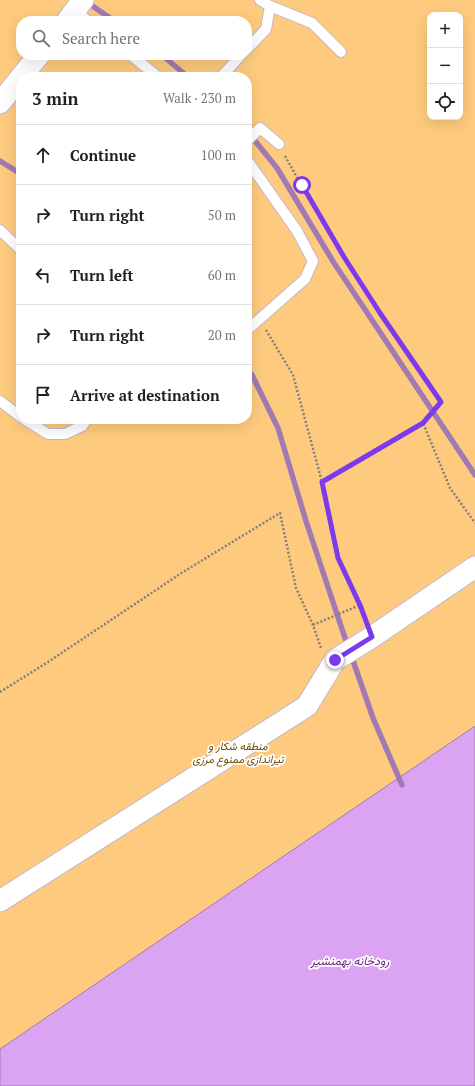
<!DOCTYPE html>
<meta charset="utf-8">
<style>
body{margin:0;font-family:"PT Serif",Vazirmatn,serif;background:#f2f2f2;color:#202124}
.controls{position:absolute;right:12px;top:12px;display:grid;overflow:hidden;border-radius:8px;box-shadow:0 4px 16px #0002}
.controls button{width:36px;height:36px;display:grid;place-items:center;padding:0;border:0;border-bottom:1px solid #e0e0e0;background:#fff;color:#202124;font:20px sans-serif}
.stop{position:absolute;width:12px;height:12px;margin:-9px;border:3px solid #7c3aed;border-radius:50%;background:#fff}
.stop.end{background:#7c3aed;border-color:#fff;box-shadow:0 1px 4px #0008}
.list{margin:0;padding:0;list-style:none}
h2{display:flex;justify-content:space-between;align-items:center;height:52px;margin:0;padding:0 16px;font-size:17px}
h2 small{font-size:13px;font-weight:400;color:#757577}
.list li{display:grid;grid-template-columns:26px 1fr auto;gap:12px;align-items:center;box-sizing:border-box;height:60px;padding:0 16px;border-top:1px solid #e0e0e0}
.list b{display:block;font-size:15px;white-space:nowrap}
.list em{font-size:13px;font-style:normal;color:#757577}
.icon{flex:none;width:22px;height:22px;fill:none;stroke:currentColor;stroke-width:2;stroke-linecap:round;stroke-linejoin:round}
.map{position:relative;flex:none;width:475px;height:1086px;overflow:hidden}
.search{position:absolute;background:#fff;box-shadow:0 4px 16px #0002;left:16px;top:16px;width:236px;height:44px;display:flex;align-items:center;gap:10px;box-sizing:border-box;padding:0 14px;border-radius:16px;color:#757577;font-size:15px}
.panel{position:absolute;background:#fff;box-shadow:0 4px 16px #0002;left:16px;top:72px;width:236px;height:352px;border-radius:16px}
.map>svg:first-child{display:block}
.green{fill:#fecb7e;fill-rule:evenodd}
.water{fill:#dba4f3;stroke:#a27ab3}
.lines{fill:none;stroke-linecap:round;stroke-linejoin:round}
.stream{stroke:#a27ab3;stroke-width:5.5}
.service-casing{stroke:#c5b6cb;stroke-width:12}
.minor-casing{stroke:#c5b6cb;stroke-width:23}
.path{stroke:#827e84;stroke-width:2.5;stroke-dasharray:2 2;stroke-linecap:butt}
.service{stroke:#fff;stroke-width:10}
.minor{stroke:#fff;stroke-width:21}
.route{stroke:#7c3aed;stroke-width:5}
.labels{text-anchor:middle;stroke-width:3.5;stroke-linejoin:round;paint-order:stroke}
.park-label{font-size:11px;font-style:italic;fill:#6f4a01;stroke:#fff}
.water-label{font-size:12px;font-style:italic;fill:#692782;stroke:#fff}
</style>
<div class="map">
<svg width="475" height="1086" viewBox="0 0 475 1086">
<rect width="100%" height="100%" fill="#fdfafe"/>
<path class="green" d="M 0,0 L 475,0 L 475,1086 L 0,1086 ZM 430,15 L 460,15 L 460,117 L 430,117 ZM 21,21 L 247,21 L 247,55 L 21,55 ZM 21,77 L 247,77 L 247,419 L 21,419 Z"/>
<path class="water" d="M 475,726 L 475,1086 L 0,1086 L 0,1049 Z"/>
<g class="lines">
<g class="stream">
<path d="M 87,2 L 114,21"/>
<path d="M 162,55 L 188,77"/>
<path d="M 247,131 L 277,168 L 334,263 L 475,475"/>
<path d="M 0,161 L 21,174"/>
<path d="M 247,370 L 252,375 L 278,428 L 306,521 L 348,647"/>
<path d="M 351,655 L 373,718 L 402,785"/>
</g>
<g class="service-casing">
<g id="service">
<path d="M 270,6 L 312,23 L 341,52"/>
<path d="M 76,11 L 88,21"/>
<path d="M 247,49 L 266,29 L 270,6 L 260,0"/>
<path d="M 131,55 L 158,77"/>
<path d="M 221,77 L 241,55"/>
<path d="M 247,141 L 260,128 L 279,144"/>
<path d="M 247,160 L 297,231 L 313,261 L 305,279 L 247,330"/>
<path d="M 0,230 L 21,250"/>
<path d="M 0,401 L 21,417"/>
<path d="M 24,419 L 48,434 L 65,434 L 82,426 L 87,419"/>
</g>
</g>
<g class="minor-casing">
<g id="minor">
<path d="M 67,21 L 83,0"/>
<path d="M 21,77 L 39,55"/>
<path d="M 0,103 L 21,77"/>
<path d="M 0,901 L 307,706 L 335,660 L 372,637 L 475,567"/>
</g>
</g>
<g class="path">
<path d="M 285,156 C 332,241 386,322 441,402 L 423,423 L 450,488 L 475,523"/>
<path d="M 266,330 L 293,375 L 322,482"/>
<path d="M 365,620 L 338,558 L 322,482 L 423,423"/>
<path d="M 313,625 L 360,605"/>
<path d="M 0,692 L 48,662 L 183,572 L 280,513 L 296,588 L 313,625 L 321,648"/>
</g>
<use href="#service" class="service"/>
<use href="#minor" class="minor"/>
</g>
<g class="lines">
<path class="route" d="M 302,185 L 344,257 L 380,313 L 441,402 L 423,423 L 322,482 L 338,558 L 360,605 L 372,637 L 335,660"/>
</g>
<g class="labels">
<g class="park-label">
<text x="238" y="750">منطقه شکار و<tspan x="238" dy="13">تیراندازی ممنوع مرزی</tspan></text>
</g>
<g class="water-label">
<text x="350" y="965">رودخانه بهمنشیر</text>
</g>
</g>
</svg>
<div class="controls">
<button>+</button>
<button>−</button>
<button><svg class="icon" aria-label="locate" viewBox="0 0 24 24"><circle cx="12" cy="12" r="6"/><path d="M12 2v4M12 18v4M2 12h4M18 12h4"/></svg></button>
</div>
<div class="stop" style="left:302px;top:185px"></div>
<div class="stop end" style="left:335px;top:660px"></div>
<div class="search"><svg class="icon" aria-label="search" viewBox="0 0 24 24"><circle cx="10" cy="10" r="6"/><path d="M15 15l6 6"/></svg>Search here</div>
<section class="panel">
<h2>3 min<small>Walk · 230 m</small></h2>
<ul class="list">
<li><svg class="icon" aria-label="ahead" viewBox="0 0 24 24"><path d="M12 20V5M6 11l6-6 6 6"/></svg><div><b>Continue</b></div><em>100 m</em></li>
<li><svg class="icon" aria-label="right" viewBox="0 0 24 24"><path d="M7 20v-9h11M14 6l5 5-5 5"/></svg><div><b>Turn right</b></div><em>50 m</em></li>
<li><svg class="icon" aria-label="left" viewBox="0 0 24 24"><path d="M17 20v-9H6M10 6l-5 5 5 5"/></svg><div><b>Turn left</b></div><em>60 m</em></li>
<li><svg class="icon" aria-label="right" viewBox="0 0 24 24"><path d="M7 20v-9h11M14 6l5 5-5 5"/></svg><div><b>Turn right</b></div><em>20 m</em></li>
<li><svg class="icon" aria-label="arrive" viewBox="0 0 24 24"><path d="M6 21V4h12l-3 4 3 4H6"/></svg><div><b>Arrive at destination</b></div></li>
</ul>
</section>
</div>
